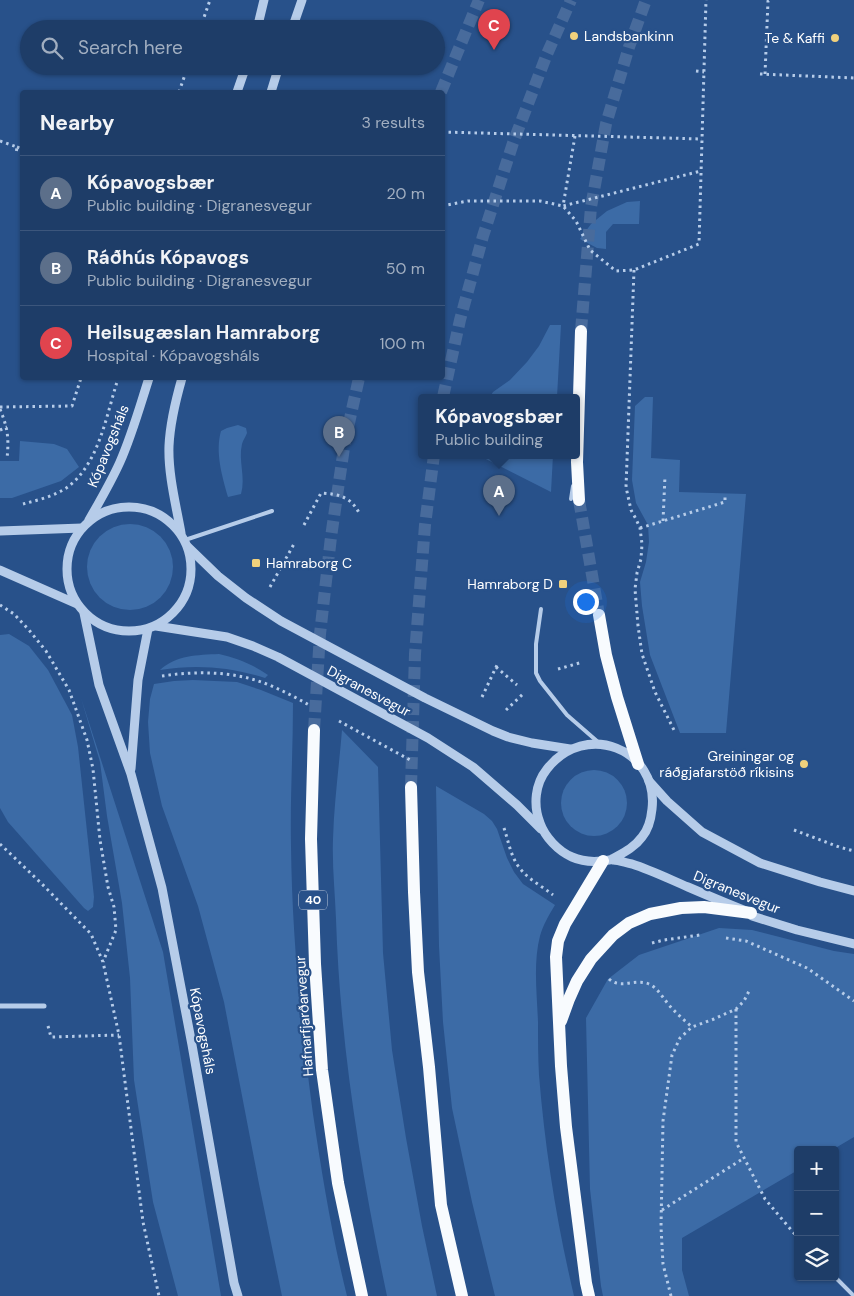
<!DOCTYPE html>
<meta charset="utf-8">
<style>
body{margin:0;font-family:"DM Sans",sans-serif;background:#2b4871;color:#f1f3f6}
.controls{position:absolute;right:15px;bottom:15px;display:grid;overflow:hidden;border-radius:5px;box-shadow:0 1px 4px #0004}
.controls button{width:45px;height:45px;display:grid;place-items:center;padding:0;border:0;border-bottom:1px solid #3c567c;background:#1e3d68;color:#f1f3f6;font:25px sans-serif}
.you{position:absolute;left:585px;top:601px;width:18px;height:18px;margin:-12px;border:4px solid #fff;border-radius:50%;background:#1a73e8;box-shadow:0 0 0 8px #1a73e833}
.badge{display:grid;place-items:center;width:32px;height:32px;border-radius:50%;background:#bca0f2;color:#fff;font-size:16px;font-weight:700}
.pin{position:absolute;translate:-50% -41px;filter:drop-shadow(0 1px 2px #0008)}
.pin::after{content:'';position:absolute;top:26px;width:18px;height:15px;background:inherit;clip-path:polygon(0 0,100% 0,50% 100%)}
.popup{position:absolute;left:418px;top:394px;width:162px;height:65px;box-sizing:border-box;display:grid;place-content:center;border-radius:5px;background:#1e3d68;filter:drop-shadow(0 1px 4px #0005);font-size:16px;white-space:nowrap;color:#a1aec0}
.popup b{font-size:19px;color:#f1f3f6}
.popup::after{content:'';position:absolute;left:50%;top:100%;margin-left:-10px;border:10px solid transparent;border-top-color:#1e3d68}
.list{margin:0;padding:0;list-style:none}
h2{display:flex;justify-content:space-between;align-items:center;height:65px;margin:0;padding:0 20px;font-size:21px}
h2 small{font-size:16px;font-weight:400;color:#a1aec0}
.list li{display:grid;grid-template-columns:32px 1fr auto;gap:15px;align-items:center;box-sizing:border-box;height:75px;padding:0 20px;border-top:1px solid #3c567c}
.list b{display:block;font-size:19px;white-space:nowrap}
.list p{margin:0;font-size:16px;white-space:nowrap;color:#a1aec0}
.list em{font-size:16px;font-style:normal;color:#a1aec0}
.icon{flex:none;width:28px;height:28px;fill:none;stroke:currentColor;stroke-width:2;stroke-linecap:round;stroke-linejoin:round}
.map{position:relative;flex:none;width:854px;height:1296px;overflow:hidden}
.search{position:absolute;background:#1e3d68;box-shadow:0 1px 4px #0004;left:20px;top:20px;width:425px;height:55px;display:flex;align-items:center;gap:12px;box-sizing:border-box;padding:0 18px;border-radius:28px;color:#a1aec0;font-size:19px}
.panel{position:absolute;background:#1e3d68;box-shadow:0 1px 4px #0004;left:20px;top:90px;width:425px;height:290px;border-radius:5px}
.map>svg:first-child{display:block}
.green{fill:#3c6ba6}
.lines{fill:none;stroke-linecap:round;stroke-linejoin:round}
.primary-tunnel{stroke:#486b9c;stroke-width:12;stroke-dasharray:12 6;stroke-linecap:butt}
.path{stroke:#b6cce9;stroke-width:3;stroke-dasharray:2.5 4;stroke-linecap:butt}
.service{stroke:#b6cce9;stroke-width:4}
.minor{stroke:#b6cce9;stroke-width:5}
.tertiary{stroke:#b6cce9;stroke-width:9}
.primary{stroke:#f8fbfe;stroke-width:12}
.poi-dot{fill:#f1d17c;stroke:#28518a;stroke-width:2}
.labels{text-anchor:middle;stroke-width:4.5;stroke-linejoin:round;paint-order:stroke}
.shield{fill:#28518a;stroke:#becbdc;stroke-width:1}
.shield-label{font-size:12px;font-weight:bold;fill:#fff}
.poi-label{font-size:14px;fill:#fff;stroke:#28518a;text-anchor:end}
.street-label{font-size:14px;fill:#fff;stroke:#28518a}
</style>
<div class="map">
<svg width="854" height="1296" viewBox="0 0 854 1296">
<rect width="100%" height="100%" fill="#28518a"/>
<g class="green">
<path d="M 640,201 L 639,224 L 613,224 L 606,232 L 606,249 L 597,248 L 580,239 L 591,224 L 607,211 L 627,202 Z"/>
<path d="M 550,325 L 561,325 L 557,397 L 490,397 L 493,392 L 510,380 L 527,362 L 539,346 Z"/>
<path d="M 645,397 L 653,397 L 651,458 L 680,460 L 679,492 L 746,494 L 726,733 L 680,733 L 650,655 L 642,606 L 640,582 L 646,562 L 649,542 L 648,525 L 636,503 L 632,480 L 635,406 Z"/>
<path d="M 238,425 L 246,428 L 247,433 C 246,436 243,440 242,444 C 238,461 246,477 241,494 L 228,497 C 222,476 215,452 221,431 L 227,428 Z"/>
<path d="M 20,441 L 54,444 L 67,449 L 79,467 L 61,481 L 12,498 L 0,498 L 0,461 L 19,461 Z"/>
<path d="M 478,455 L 553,455 L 551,492 Z"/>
<circle cx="130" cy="567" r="43"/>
<path d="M 9,634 L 29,646 L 48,670 L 72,715 L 78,747 L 94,897 L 93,907 L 88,911 L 84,908 L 8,822 L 0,808 L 0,635 Z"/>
<path d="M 219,654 C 237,658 252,664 268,675 L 265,678 C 230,667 197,664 160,670 C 177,655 197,655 219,654 Z"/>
<path d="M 193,680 L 237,682 L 261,690 L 293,703 C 293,751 290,799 291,846 C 292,936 301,1025 313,1114 C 322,1175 332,1236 347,1296 L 282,1296 L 259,1184 L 224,1002 L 198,906 L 162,806 L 150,753 L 148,722 L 150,699 L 154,684 L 174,681 Z"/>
<path d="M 81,698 L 163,952 L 221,1296 L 178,1296 L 153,1202 L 134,1080 L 130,978 L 122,903 L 107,816 L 100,762 Z"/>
<path d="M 342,730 L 378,767 L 383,953 L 392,1050 L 406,1138 L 422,1226 L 437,1296 L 387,1296 C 361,1172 340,1046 336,919 C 335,892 332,866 333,839 C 334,803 339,767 342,730 Z"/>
<circle cx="594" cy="803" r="33"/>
<path d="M 436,786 L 484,814 L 492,821 L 497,829 L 507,858 L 514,872 L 523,884 L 555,905 C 549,915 543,925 540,936 C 533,963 537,994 538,1022 C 538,1040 538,1058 539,1075 C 545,1150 557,1224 574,1296 L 495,1296 L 472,1202 L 452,1108 L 443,1022 L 439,946 Z"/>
<path d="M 719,928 L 752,930 L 834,951 L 854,954 L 854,1137 L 832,1150 L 798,1150 L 798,1170 L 682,1238 L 682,1270 L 689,1296 L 603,1296 L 601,1286 L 590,1189 L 586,1018 L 608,979 L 639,955 Z"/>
</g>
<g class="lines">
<g class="primary-tunnel">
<path d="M 441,92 L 479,0"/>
<path d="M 581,331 L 591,207 L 606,124 L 629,47 L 646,0"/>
<path d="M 443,397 L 460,320 L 483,236 L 513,143 L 547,54 L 571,0"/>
<path d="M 579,500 L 599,615"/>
<path d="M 314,730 L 320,634 L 331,537 L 345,441 L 359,378"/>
<path d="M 411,787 L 415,654 L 425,525 L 434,455"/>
</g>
<g class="path">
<path d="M 200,29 L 210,0"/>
<path d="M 696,71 L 704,72"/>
<path d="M 760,74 L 854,78"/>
<path d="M 765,74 L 768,1 L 771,0"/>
<path d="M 179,92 L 188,66"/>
<path d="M 442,132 L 702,139"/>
<path d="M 575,136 L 563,206 L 701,171"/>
<path d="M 0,141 L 17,147 L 16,154"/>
<path d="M 17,147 L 22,149"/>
<path d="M 442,206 L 468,201 L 540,201 L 563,206 L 576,221 L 590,250 L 616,271 L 634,270 L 699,244 L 706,0"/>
<path d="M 634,270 L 626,487 L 631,510 L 636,519 L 640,528 L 642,544 L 641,559 L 637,573 L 635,589 L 638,626 L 642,654 L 655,692 L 675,732"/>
<path d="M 0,407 L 72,406 L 81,378"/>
<path d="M 0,409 C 8,429 9,438 7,459"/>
<path d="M 0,430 L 7,427"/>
<path d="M 23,504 C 38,500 56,496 69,486 C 99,462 106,417 117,382 L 117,378"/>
<path d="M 663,521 L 665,476"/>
<path d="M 304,525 L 321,493 C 339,494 352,497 360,515"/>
<path d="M 640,528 L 725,502 L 725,494"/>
<path d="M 270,587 L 294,544"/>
<path d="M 0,605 L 14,614 L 29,630 L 46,651 L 69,690 L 87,740 L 93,769 L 100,840 L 108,887 L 114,907 L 116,930 L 103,962"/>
<path d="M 496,667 L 517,685"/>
<path d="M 558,669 L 583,662"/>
<path d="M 162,676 C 196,671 232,671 264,683 C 280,689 295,697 309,705"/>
<path d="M 482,697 L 498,663"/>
<path d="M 506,710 L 523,694"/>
<path d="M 339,721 L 412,761"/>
<path d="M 504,828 C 509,843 511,859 522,871 C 530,880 543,887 553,895"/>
<path d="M 794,830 L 839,847 L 854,851"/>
<path d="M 0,844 L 41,883 L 91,934 L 103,962 L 119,1035 L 143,1222 L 159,1296"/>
<path d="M 726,938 L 746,941 L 807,968 L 854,1001"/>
<path d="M 652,943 L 664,940 L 700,935"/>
<path d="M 609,979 C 621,990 637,977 651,985 C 659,990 663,998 669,1005 C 676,1013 684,1020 692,1027"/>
<path d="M 736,1009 L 736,1142 L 765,1199 L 798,1238"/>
<path d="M 48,1026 L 51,1037 L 119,1035"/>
<path d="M 662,1210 L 744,1158"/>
<path d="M 671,1296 L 663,1264 L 661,1227 L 663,1121 L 672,1055 L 680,1038 L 692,1027 L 714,1019 L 736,1009 L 744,1001 L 750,989"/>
</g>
<g class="service">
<path d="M 571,499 L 573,486"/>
<path d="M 185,540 L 272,511"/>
<path d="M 541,609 L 536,644 L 536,673 L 540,681 L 567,715 L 598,742"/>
<path d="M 835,1277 L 854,1296"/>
</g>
<path class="minor" d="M 0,1006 L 44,1006"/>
<g class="tertiary">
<path d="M 257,29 L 264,0"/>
<path d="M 292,29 L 302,0"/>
<path d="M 237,92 L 246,66"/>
<path d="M 271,92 L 279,66"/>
<circle cx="129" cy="569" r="62"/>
<path d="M 89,520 C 100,501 111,482 120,462 C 132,435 140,406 149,378"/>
<path d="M 0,531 L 82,528"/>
<path d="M 181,533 C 176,505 168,474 169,446 C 170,423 176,399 182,378"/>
<path d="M 188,547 L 218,576 L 246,598 L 281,621 L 425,698 L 493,731 L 508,737 L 532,743 L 570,749"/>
<path d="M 0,570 L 77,604"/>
<path d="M 84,613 L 99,685 L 131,774 L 162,888 L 192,1045 L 234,1283 L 238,1296"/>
<path d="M 156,626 L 227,637 L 253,646 L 278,657 L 428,738 L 473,767 L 517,805 L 541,829"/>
<path d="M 131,769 L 138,680 L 148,629"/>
<path d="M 649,781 L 667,801 L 702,832 L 760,863 L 820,882 L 854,891"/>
<path d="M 612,859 C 623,853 634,848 642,837 C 648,830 651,819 652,809 C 659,749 585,720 547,769 C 535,784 533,805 540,823 C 545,837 558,851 572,857 C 581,861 593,862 602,861 C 606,861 610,859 613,860 C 619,860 626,863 632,864 C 651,870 669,879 688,887 C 709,896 730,905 751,913 L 752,916 L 797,930 L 854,944"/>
</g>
<g class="primary">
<path d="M 579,500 L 577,462 L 581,331"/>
<path d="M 599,615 L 606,655 L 617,697 L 638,764"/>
<path d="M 314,730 L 311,839 L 315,964 L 322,1070 L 338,1183 L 362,1296"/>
<path d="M 411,787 L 414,892 L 418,972 L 429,1067 L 441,1205 L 462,1296"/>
<path d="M 561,1021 L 569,999 L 577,981 L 591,959 L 613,935 L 629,923 L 650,914 L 681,908 L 704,907 L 751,913"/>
<path d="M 589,1296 L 586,1283 L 566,1127 L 561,1066 L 556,957 L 558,941 L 565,924 L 603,861"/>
</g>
</g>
<g class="poi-dot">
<circle cx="574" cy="36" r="5"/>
<circle cx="835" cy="38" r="5"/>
<rect x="251" y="558" width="10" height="10" rx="2.5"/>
<rect x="558" y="579" width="10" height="10" rx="2.5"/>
<circle cx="804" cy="764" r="5"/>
</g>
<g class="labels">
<rect class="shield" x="299" y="890.5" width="28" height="19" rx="4"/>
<g class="shield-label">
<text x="313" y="904">40</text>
</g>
<g class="poi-label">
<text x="584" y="41" text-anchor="start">Landsbankinn</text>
<text x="825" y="43">Te &amp; Kaffi</text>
<text x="266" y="568" text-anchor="start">Hamraborg C</text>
<text x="553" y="589">Hamraborg D</text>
<text x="794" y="761">Greiningar og<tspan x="794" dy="16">ráðgjafarstöð ríkisins</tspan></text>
</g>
<g class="street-label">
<text transform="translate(108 446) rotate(-68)" y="5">Kópavogsháls</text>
<text transform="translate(369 691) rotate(28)" y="5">Digranesvegur</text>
<text transform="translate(737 892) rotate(22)" y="5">Digranesvegur</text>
<text transform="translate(304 1016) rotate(-94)" y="5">Hafnarfjarðarvegur</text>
<text transform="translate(203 1031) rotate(79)" y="5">Kópavogsháls</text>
</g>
</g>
</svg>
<div class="controls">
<button>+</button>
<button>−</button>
<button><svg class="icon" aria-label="layers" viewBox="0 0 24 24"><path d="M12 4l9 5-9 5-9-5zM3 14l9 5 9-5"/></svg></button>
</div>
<div class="you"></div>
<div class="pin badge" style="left:499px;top:516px;background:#5c6f8a">A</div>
<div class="popup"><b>Kópavogsbær</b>Public building</div>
<div class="pin badge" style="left:339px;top:457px;background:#5c6f8a">B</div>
<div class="pin badge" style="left:494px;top:50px;background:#e0444e">C</div>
<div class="search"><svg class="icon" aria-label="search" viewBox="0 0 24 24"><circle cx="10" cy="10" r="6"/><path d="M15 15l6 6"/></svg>Search here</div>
<section class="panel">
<h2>Nearby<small>3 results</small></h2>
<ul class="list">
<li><span class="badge" style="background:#5c6f8a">A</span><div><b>Kópavogsbær</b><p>Public building · Digranesvegur</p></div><em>20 m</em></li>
<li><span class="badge" style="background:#5c6f8a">B</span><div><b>Ráðhús Kópavogs</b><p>Public building · Digranesvegur</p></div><em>50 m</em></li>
<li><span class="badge" style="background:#e0444e">C</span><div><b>Heilsugæslan Hamraborg</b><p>Hospital · Kópavogsháls</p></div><em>100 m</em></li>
</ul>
</section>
</div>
